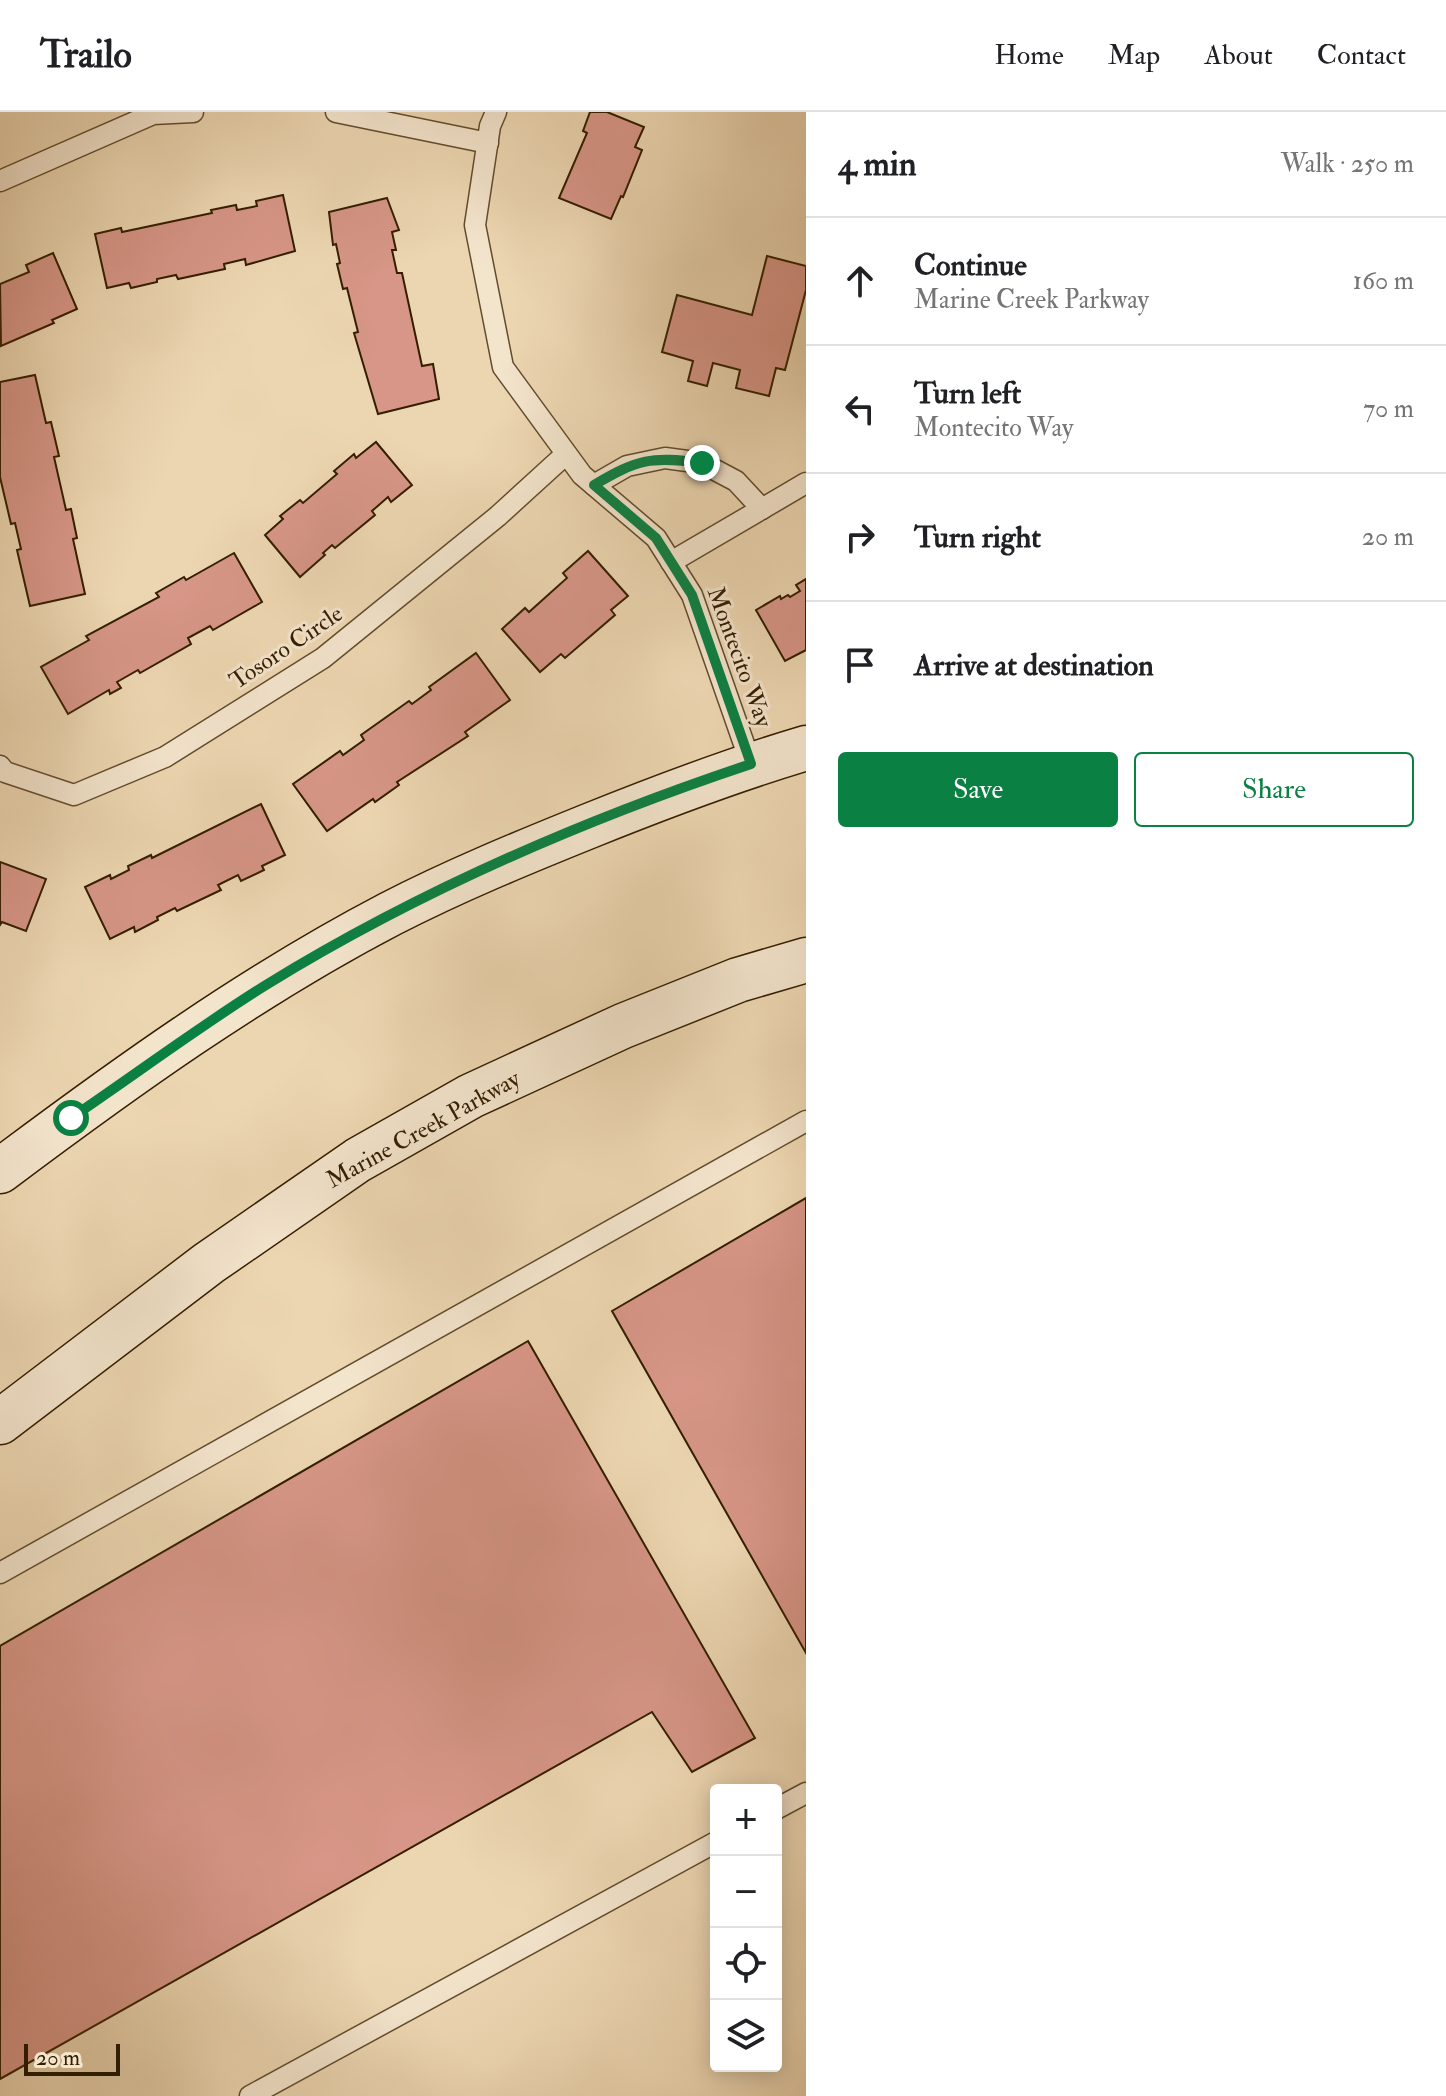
<!DOCTYPE html>
<meta charset="utf-8">
<style>
body{margin:0;font-family:"IM FELL Double Pica",serif;background:#f6f6f6;color:#202124}
.controls{position:absolute;right:24px;bottom:24px;display:grid;overflow:hidden;border-radius:8px;box-shadow:0 4px 20px #0003}
.controls button{width:72px;height:72px;display:grid;place-items:center;padding:0;border:0;border-bottom:2px solid #e0e0e0;background:#fff;color:#202124;font:40px sans-serif}
.scale{position:absolute;left:24px;bottom:20px;width:96px;box-sizing:border-box;padding-left:8px;border:4px solid #341e00;border-top:0;font-size:22px;line-height:28px;white-space:nowrap;color:#341e00;-webkit-text-stroke:6px #f3e4cc;paint-order:stroke}
.stop{position:absolute;width:24px;height:24px;margin:-18px;border:6px solid #0b8043;border-radius:50%;background:#fff}
.stop.end{background:#0b8043;border-color:#fff;box-shadow:0 2px 8px #0008}
.list{margin:0;padding:0;list-style:none}
h2{display:flex;justify-content:space-between;align-items:center;height:104px;margin:0;padding:0 32px;font-size:34px}
h2 small{font-size:26px;font-weight:400;color:#757577}
.list li{display:grid;grid-template-columns:52px 1fr auto;gap:24px;align-items:center;box-sizing:border-box;height:128px;padding:0 32px;border-top:2px solid #e0e0e0}
.list b{display:block;font-size:30px;white-space:nowrap}
.list p{margin:0;font-size:26px;white-space:nowrap;color:#757577}
.list em{font-size:26px;font-style:normal;color:#757577}
.actions{display:flex;gap:16px;padding:24px 32px}
.actions a{flex:1;padding:18px 0;border:2px solid #0b8043;border-radius:8px;text-align:center;font-size:28px;color:#0b8043}
.actions .main{background:#0b8043;color:#fff}
.icon{flex:none;width:44px;height:44px;fill:none;stroke:currentColor;stroke-width:2;stroke-linecap:round;stroke-linejoin:round}
.map{position:relative;flex:none;width:806px;height:1984px;overflow:hidden}
header{display:flex;align-items:center;gap:48px;box-sizing:border-box;height:112px;padding:0 40px;background:#fff;border-bottom:2px solid #e0e0e0}
header strong{font-size:38px}
nav{display:flex;gap:44px;margin-inline-start:auto;font-size:28px}
main{display:flex}
aside{flex:1;background:#fff}
.map>svg:first-child{display:block}
.building{fill:#d79687;stroke:#341e00;stroke-width:2}
.lines{fill:none;stroke-linecap:round;stroke-linejoin:round}
.lane-casing{stroke:#624c2c;stroke-width:23}
.secondary-casing{stroke:#341e00;stroke-width:47}
.lane{stroke:#f3e4cc;stroke-width:20}
.secondary{stroke:#f3e4cc;stroke-width:44}
.route{stroke:#0b8043;stroke-width:10}
.labels{text-anchor:middle;stroke-width:6;stroke-linejoin:round;paint-order:stroke}
.street-label{font-size:24px;fill:#341e00;stroke:#f3e4cc}
</style>
<header>
<strong>Trailo</strong>
<nav><a>Home</a><a>Map</a><a>About</a><a>Contact</a></nav>
</header>
<main>
<div class="map">
<svg width="806" height="1984" viewBox="0 0 806 1984">
<rect width="100%" height="100%" fill="#ecd6b1"/>
<filter id="stains"><feTurbulence type="fractalNoise" baseFrequency=".0025" numOctaves="4"/><feColorMatrix values="0 0 0 0 .2 0 0 0 0 .09 0 0 0 0 .02 0 0 0 .5 -.17"/></filter>
<radialGradient id="worn" r=".72"><stop offset=".6" stop-color="#630" stop-opacity="0"/><stop offset="1" stop-color="#630" stop-opacity=".3"/></radialGradient>
<g class="building">
<path d="M 590,0 L 607,0 L 644,15 L 635,35 L 642,38 L 623,85 L 621,84 L 611,107 L 559,86 L 587,21 L 583,19 Z"/>
<path d="M 283,83 L 295,139 L 246,153 L 245,147 L 224,152 L 225,157 L 178,167 L 176,163 L 157,167 L 157,170 L 131,176 L 129,171 L 107,176 L 95,122 L 121,116 L 122,120 L 212,101 L 211,98 L 236,93 L 237,98 L 257,94 L 256,89 Z"/>
<path d="M 387,86 L 399,118 L 392,120 L 396,138 L 392,138 L 397,161 L 402,161 L 422,254 L 433,252 L 439,287 L 378,302 L 354,221 L 358,220 L 347,176 L 343,177 L 337,152 L 340,151 L 336,132 L 333,133 L 329,100 Z"/>
<path d="M 53,141 L 77,197 L 52,208 L 54,211 L 1,234 L 0,172 L 29,160 L 26,153 Z"/>
<path d="M 767,144 L 806,154 L 806,178 L 785,258 L 776,256 L 769,284 L 736,276 L 740,258 L 713,251 L 707,274 L 688,269 L 693,249 L 662,240 L 677,183 L 752,203 Z"/>
<path d="M 35,263 L 46,311 L 51,310 L 59,344 L 54,345 L 66,398 L 71,397 L 77,426 L 73,427 L 85,482 L 30,494 L 17,438 L 21,437 L 15,411 L 11,412 L 0,365 L 0,270 Z"/>
<path d="M 376,330 L 412,373 L 391,390 L 388,385 L 372,399 L 375,403 L 335,436 L 332,433 L 323,441 L 325,443 L 300,465 L 265,423 L 283,407 L 280,404 L 300,388 L 303,391 L 337,362 L 334,359 L 354,342 L 356,346 Z"/>
<path d="M 588,439 L 628,484 L 611,498 L 615,503 L 565,546 L 561,542 L 540,560 L 502,517 L 525,496 L 529,500 L 567,466 L 563,461 Z"/>
<path d="M 234,441 L 262,490 L 213,518 L 210,514 L 188,526 L 191,532 L 140,561 L 138,558 L 117,570 L 121,576 L 110,582 L 109,578 L 68,602 L 41,555 L 89,528 L 86,524 L 159,485 L 156,481 L 184,465 L 186,468 Z"/>
<path d="M 806,467 L 806,538 L 785,549 L 756,498 L 780,484 L 781,487 L 788,483 L 790,485 L 800,479 L 796,473 Z"/>
<path d="M 476,541 L 510,588 L 465,620 L 468,624 L 397,670 L 399,673 L 375,690 L 373,687 L 327,719 L 293,672 L 340,639 L 343,643 L 364,628 L 361,623 L 409,589 L 412,592 L 431,578 L 429,575 Z"/>
<path d="M 261,692 L 285,743 L 262,754 L 264,758 L 241,769 L 238,763 L 218,773 L 221,778 L 177,799 L 175,796 L 157,805 L 158,808 L 135,820 L 134,815 L 110,827 L 85,775 L 110,763 L 111,767 L 129,758 L 128,754 L 151,743 L 152,746 Z"/>
<path d="M 0,750 L 46,767 L 26,819 L 2,810 L 0,813 Z"/>
<path d="M 806,1086 L 806,1541 L 612,1199 Z"/>
<path d="M 528,1229 L 755,1626 L 692,1660 L 652,1600 L 0,1967 L 0,1534 Z"/>
</g>
<g class="lines">
<g class="lane-casing">
<g id="lane">
<path d="M 336,0 L 488,31"/>
<path d="M 496,0 L 490,14 L 475,113 L 503,255 L 582,363 L 656,426 L 692,483 L 751,652"/>
<path d="M 0,69 L 153,2 L 193,0"/>
<path d="M 594,373 L 627,354 L 665,346 L 702,351 L 736,369 L 762,397"/>
<path d="M 671,450 L 806,371"/>
<path d="M 0,654 L 5,660 L 74,683 L 165,645 L 323,546 L 498,404 L 566,342"/>
<path d="M 0,1461 L 806,1009"/>
<path d="M 776,1697 L 806,1681"/>
<path d="M 250,1984 L 716,1730"/>
</g>
</g>
<g class="secondary-casing">
<g id="secondary">
<path d="M 0,1059 C 124,966 252,874 390,802 C 454,769 522,741 589,714 C 661,685 732,658 806,636"/>
<path d="M 0,1310 L 209,1151 L 358,1048 L 471,984 L 623,914 L 738,868 L 806,848"/>
</g>
</g>
<use href="#lane" class="lane"/>
<use href="#secondary" class="secondary"/>
</g>
<g class="lines">
<path class="route" d="M 71,1006 C 136,962 200,914 266,873 C 417,780 583,708 751,652 L 692,483 L 656,426 L 594,373 C 638,347 651,344 702,351"/>
</g>
<g class="labels">
<g class="street-label">
<text transform="translate(286 535) rotate(-34)" y="8">Tosoro Circle</text>
<text transform="translate(740 545) rotate(70)" y="8">Montecito Way</text>
<text transform="translate(423 1017) rotate(-29)" y="8">Marine Creek Parkway</text>
</g>
</g>
<rect width="100%" height="100%" filter="url(#stains)"/>
<rect width="100%" height="100%" fill="url(#worn)"/>
</svg>
<div class="controls">
<button>+</button>
<button>−</button>
<button><svg class="icon" aria-label="locate" viewBox="0 0 24 24"><circle cx="12" cy="12" r="6"/><path d="M12 2v4M12 18v4M2 12h4M18 12h4"/></svg></button>
<button><svg class="icon" aria-label="layers" viewBox="0 0 24 24"><path d="M12 4l9 5-9 5-9-5zM3 14l9 5 9-5"/></svg></button>
</div>
<div class="scale">20 m</div>
<div class="stop" style="left:71px;top:1006px"></div>
<div class="stop end" style="left:702px;top:351px"></div>
</div>
<aside>
<h2>4 min<small>Walk · 250 m</small></h2>
<ul class="list">
<li><svg class="icon" aria-label="ahead" viewBox="0 0 24 24"><path d="M12 20V5M6 11l6-6 6 6"/></svg><div><b>Continue</b><p>Marine Creek Parkway</p></div><em>160 m</em></li>
<li><svg class="icon" aria-label="left" viewBox="0 0 24 24"><path d="M17 20v-9H6M10 6l-5 5 5 5"/></svg><div><b>Turn left</b><p>Montecito Way</p></div><em>70 m</em></li>
<li><svg class="icon" aria-label="right" viewBox="0 0 24 24"><path d="M7 20v-9h11M14 6l5 5-5 5"/></svg><div><b>Turn right</b></div><em>20 m</em></li>
<li><svg class="icon" aria-label="arrive" viewBox="0 0 24 24"><path d="M6 21V4h12l-3 4 3 4H6"/></svg><div><b>Arrive at destination</b></div></li>
</ul>
<div class="actions"><a class="main">Save</a><a>Share</a></div>
</aside>
</main>
